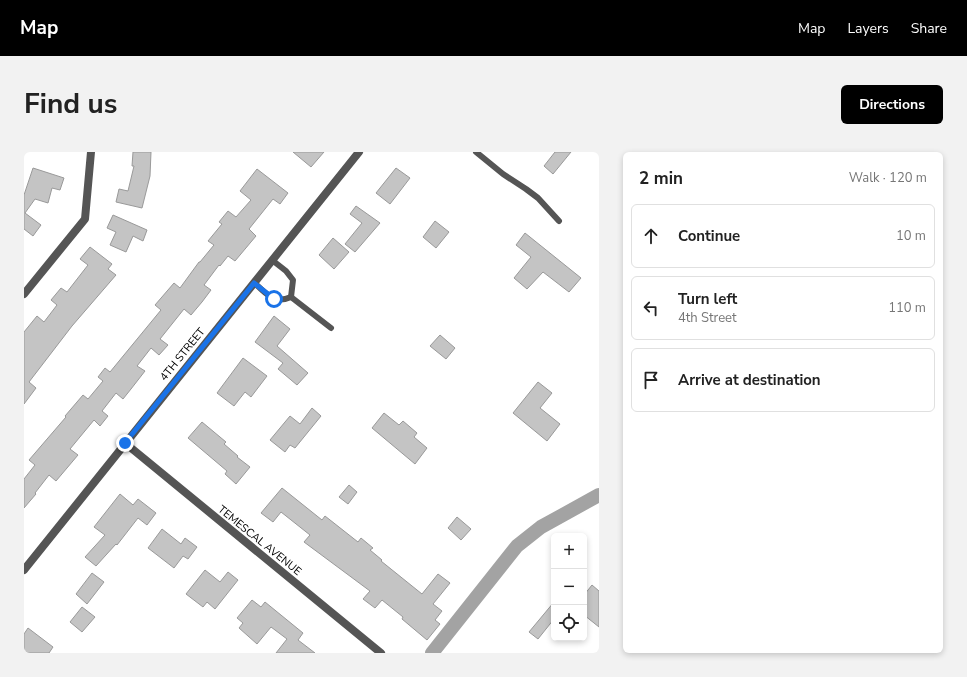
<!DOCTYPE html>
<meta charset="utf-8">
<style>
body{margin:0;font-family:"Nunito Sans",sans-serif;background:#f2f2f2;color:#222}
.controls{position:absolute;right:12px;bottom:12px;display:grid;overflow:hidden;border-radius:6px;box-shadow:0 2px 6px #0003}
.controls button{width:36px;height:36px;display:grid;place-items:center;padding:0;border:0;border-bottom:1px solid #e0e0e0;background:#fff;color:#222;font:20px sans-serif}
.stop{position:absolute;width:12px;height:12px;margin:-9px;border:3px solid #1a73e8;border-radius:50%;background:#fff}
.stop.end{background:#1a73e8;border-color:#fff;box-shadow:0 1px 4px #0008}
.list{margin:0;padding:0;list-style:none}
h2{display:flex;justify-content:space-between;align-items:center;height:52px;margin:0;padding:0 16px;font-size:17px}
h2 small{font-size:13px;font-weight:400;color:#767676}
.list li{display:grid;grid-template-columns:26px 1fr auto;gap:12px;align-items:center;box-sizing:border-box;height:64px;margin:0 8px 8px;padding:0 8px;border:1px solid #e0e0e0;border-radius:6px}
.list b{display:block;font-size:15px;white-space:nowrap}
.list p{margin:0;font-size:13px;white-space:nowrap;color:#767676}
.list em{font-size:13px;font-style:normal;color:#767676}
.icon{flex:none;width:22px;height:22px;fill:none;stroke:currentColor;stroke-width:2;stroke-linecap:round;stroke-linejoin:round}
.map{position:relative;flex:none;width:575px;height:501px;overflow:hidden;border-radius:6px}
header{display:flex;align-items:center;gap:24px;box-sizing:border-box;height:56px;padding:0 20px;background:#000;color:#fff}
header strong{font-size:19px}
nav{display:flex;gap:22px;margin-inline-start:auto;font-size:14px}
.intro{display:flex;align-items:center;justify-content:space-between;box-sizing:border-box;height:96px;padding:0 24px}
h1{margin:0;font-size:28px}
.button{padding:10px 18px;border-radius:6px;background:#000;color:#fff;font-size:14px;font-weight:700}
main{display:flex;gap:24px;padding:0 24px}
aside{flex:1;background:#fff;border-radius:6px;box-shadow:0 2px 6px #0003}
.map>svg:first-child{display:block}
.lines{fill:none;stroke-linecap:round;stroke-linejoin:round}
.canal{stroke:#a3a3a3;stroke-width:14}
.building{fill:#c4c4c4;stroke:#999}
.service{stroke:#555;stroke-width:6}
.minor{stroke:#555;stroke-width:8}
.tertiary{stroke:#555;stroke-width:8}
.route{stroke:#1a73e8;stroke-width:5}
.labels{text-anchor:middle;stroke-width:3.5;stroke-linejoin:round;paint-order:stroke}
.street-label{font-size:11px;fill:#000;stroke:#fff}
</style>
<header>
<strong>Map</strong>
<nav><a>Map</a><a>Layers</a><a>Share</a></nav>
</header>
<div class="intro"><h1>Find us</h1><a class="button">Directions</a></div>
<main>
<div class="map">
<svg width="575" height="501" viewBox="0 0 575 501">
<rect width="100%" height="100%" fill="#fff"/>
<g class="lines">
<path class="canal" d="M 408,501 L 493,394 L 517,375 L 575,343"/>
</g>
<g class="building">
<path d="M 109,0 L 127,0 L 126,24 L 118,56 L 92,50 L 95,37 L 104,39 L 110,14 L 108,14 Z"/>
<path d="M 269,0 L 300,0 L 287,15 Z"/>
<path d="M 531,0 L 547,0 L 529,22 L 520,14 Z"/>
<path d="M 9,16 L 40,26 L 36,38 L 28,36 L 24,51 L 11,47 L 1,61 L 17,73 L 9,84 L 0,77 L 0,43 Z"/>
<path d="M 372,16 L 386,26 L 366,52 L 352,41 Z"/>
<path d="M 233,17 L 264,41 L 256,52 L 249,47 L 225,77 L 232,84 L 211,109 L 204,104 L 196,114 L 195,113 L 180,133 L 187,138 L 178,150 L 167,163 L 160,157 L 136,187 L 144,193 L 135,203 L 127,196 L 113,214 L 121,219 L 107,237 L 99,247 L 92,241 L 78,259 L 84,264 L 76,274 L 70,268 L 46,297 L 54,303 L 32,329 L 25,323 L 11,341 L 12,342 L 0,356 L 0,327 L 11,313 L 5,308 L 42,265 L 41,264 L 59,243 L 64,247 L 79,229 L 74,225 L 81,216 L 86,220 L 137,158 L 131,153 L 150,131 L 156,136 L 175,110 L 176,110 L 190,93 L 184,89 L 198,72 L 195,70 L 204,59 L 212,65 L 227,48 L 216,39 Z"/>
<path d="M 332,54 L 356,71 L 331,100 L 321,92 L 338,71 L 326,62 Z"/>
<path d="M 89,63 L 123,78 L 119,89 L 109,84 L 102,100 L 86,93 L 92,80 L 83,76 Z"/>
<path d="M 411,69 L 425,80 L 412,96 L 399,85 Z"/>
<path d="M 501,81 L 557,126 L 545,140 L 519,120 L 503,137 L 490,126 L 507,105 L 492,93 Z"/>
<path d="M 309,86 L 325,100 L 310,117 L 295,103 Z"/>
<path d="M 66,95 L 88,112 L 84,117 L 92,123 L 48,174 L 5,230 L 12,236 L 0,252 L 0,180 L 13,164 L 20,170 L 33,153 L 27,148 L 37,136 L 43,140 L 64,113 L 56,107 Z"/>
<path d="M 250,164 L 266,177 L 253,194 L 284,221 L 273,233 L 254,217 L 259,211 L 231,190 Z"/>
<path d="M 416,183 L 431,196 L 422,207 L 406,194 Z"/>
<path d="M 219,206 L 243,224 L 227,245 L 221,240 L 210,254 L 193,241 Z"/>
<path d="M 514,230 L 528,241 L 516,256 L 536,272 L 523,289 L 489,261 Z"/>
<path d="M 288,256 L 297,264 L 271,296 L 266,293 L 261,300 L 246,288 L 266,264 L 276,272 Z"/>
<path d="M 360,261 L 375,273 L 379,269 L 393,281 L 390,285 L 403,296 L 391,312 L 348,276 Z"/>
<path d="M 178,270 L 202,290 L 200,292 L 214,304 L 213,305 L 226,315 L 212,332 L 201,322 L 203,319 L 164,286 Z"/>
<path d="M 325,333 L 333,340 L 324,352 L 315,345 Z"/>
<path d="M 258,336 L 298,368 L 301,364 L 334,390 L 337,386 L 349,396 L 346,398 L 358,408 L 357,409 L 398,442 L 414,422 L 426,431 L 409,452 L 418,459 L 411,468 L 416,472 L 403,488 L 378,467 L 379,465 L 358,448 L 351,456 L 339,447 L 346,439 L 280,390 L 286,383 L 257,360 L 249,370 L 237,361 Z"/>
<path d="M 96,342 L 109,353 L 114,347 L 132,361 L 123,373 L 114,366 L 93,393 L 92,392 L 72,414 L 61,405 L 81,383 L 70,375 Z"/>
<path d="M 433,365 L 447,377 L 437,388 L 424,376 Z"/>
<path d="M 138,377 L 157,392 L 161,386 L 173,395 L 164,407 L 159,404 L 150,416 L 124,396 Z"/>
<path d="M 181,418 L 196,430 L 204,420 L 214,428 L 191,457 L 183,450 L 179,455 L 162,442 Z"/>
<path d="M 68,421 L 80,430 L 63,452 L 52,442 Z"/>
<path d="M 568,433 L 575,439 L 575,475 L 560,463 L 560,443 Z"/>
<path d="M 228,448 L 237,455 L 241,450 L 279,481 L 274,488 L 291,501 L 252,501 L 263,487 L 247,475 L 233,492 L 215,476 L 219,471 L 213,466 Z"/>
<path d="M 530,450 L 530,467 L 514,487 L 505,480 Z"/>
<path d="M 58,455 L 71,465 L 58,480 L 46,470 Z"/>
<path d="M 4,476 L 29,495 L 25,501 L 0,501 L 0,482 Z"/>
</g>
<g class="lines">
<g class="service">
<path d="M 452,0 L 479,22 L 502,37 L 514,46 L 535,69"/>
<path d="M 248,108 L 262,119 L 269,128 L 267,145"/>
<path d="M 230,131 C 243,141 249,153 267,145 L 307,176"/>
</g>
<g class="minor">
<path d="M 0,142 L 61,67 L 67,0"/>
<path d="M 101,291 L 357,501"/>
</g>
<path class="tertiary" d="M 0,418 L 335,0"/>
</g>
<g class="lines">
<path class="route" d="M 101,291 L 230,131 L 250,147"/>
</g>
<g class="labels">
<g class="street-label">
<text transform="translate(158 202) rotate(-51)" y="4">4TH STREET</text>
<text transform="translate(236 388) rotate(39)" y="4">TEMESCAL AVENUE</text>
</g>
</g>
</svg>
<div class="controls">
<button>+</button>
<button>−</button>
<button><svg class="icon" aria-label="locate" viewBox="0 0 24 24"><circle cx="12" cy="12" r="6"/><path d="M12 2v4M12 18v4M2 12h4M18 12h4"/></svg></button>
</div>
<div class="stop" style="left:250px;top:147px"></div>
<div class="stop end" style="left:101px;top:291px"></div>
</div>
<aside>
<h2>2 min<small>Walk · 120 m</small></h2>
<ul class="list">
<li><svg class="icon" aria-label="ahead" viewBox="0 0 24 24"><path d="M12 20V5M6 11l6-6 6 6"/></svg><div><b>Continue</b></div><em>10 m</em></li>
<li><svg class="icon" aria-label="left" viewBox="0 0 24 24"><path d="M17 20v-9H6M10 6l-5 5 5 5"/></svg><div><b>Turn left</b><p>4th Street</p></div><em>110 m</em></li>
<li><svg class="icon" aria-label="arrive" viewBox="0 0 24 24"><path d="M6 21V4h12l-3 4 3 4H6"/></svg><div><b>Arrive at destination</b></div></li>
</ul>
</aside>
</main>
